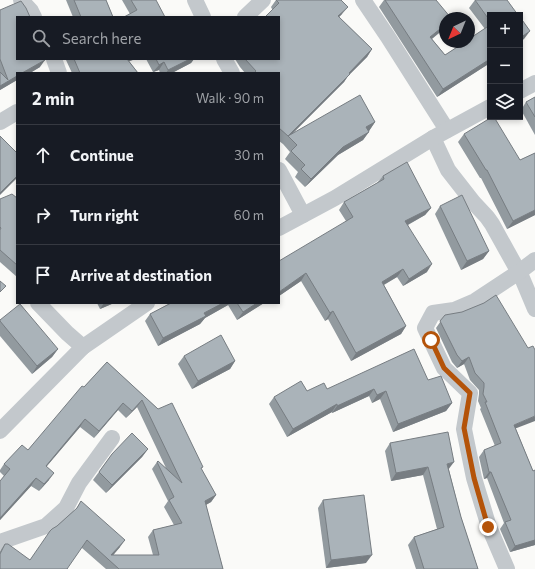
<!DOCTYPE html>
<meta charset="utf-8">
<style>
body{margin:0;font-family:Commissioner,sans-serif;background:#242831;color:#f1f3f6}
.controls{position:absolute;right:12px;top:12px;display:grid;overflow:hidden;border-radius:0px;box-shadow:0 2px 6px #0003}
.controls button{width:36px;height:36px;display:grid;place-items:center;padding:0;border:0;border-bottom:1px solid #363941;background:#171b24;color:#f1f3f6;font:20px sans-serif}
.compass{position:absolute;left:439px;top:12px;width:36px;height:36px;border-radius:50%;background:#171b24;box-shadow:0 2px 6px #0003;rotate:223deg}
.stop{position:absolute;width:12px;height:12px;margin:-9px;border:3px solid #b45309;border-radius:50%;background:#fff}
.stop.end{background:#b45309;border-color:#fff;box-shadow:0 1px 4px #0008}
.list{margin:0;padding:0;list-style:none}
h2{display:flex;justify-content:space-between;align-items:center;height:52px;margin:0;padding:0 16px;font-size:17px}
h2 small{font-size:13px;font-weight:400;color:#9ea1a6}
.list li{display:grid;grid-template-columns:26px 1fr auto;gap:12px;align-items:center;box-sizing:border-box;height:60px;padding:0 16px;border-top:1px solid #363941}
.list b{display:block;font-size:15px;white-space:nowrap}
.list em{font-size:13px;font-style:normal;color:#9ea1a6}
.icon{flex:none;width:22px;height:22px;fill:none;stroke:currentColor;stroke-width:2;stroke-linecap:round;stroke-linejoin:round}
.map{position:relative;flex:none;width:535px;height:569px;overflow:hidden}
.search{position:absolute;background:#171b24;box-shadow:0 2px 6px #0003;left:16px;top:16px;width:264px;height:44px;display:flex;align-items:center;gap:10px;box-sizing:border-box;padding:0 14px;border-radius:0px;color:#9ea1a6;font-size:15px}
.panel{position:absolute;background:#171b24;box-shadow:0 2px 6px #0003;left:16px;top:72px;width:264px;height:232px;border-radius:0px}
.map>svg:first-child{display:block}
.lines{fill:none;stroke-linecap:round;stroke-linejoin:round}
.minor{stroke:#c3c8cc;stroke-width:16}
.wall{fill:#929a9f}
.shaded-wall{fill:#777d82}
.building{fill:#aab3b9;stroke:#777d82}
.route{stroke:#b45309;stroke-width:5}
</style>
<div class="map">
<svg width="535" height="569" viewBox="0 0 535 569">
<rect width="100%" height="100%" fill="#fafaf8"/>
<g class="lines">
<g class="minor">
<path d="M 21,0 L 31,11 L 34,17"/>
<path d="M 195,0 L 203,17"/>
<path d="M 363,0 L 388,37 L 447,130"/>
<path d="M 245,17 L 263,0"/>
<path d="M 54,59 L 59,73"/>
<path d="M 224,59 L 232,73"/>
<path d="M 520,91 L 535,83"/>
<path d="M 0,122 L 17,112"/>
<path d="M 433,138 L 448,170 L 473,202 L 487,217 L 492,224 L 522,278 L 535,309"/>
<path d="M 279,170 L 303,215"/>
<path d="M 279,228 L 335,198 L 433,138 L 490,107"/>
<path d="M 38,303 L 67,333 L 83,347"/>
<path d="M 0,431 L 83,347 L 147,303"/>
<path d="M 0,542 L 46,526 L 66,508 L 79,483 L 112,438"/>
<path d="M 507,569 L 489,527 L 474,478 L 464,429 L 470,393 L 444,368 L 425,328 L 433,313 L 454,310 L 475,301 L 519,272 L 535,260"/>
</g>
</g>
<g class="wall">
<path d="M 66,0 L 106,0 L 113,17 L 73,17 Z"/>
<path d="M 122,0 L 156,0 L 130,14 Z"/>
<path d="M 276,0 L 342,14 L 339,17 L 372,49 L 367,57 L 348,76 L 344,82 L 293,133 L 375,122 L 363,140 L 338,155 L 305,187 L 295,177 L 298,172 L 285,159 L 290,152 L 283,144 L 283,143 L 283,144 L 279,141 L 279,73 L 245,73 L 240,67 L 235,59 L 279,59 L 272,9 L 271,7 Z"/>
<path d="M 384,0 L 436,0 L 445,18 L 445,28 L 432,39 L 445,55 L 485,29 L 469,8 L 475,0 L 490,15 L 490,63 L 437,97 L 379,7 Z"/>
<path d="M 0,10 L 17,17 L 40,67 L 30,73 L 17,73 L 17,80 L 0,90 Z"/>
<path d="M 66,59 L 136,59 L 129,61 L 138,73 L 72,73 L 66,60 Z"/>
<path d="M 146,59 L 194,59 L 191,63 L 172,73 L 160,73 L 159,70 L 153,72 Z"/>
<path d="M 535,97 L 535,135 L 521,110 L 526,102 Z"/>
<path d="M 464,134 L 520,160 L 535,153 L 535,215 L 507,229 L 481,178 L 480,178 L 458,142 Z"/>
<path d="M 383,176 L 431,208 L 425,215 L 408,225 L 427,272 L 403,286 L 397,277 L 384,285 L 406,326 L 401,334 L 351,361 L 328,319 L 325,321 L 301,281 L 279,296 L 346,221 L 339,210 L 344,202 L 377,183 Z"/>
<path d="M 17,198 L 17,277 L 0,262 L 0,199 Z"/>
<path d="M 440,206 L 489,251 L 483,259 L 461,270 L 435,214 Z"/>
<path d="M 97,303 L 114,303 L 100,309 Z"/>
<path d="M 171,303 L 264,303 L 237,320 L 228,305 L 205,318 L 200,324 L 158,346 L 145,321 L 150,314 Z"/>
<path d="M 445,315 L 516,429 L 533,471 L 535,470 L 535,545 L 510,552 L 500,529 L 504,523 L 487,478 L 484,479 L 479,457 L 484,450 L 495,446 L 480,409 L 481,408 L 478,401 L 479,394 L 479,390 L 470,380 L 464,364 L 457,368 L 452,362 L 436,328 Z"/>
<path d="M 0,320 L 58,349 L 52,357 L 32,374 L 0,336 Z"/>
<path d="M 184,356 L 235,361 L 230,369 L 192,389 L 178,364 Z"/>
<path d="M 107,362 L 158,409 L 201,469 L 216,495 L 211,502 L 206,505 L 223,569 L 106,569 L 82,548 L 0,569 L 0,551 L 5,544 L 30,560 L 57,526 L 76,509 L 81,501 L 120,547 L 113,555 L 153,555 L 148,537 L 153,530 L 174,525 L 164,507 L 168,501 L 152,469 L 157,462 L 166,468 L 137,407 L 126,418 L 118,410 L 94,438 L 80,427 L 46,467 L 49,480 L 39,491 L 31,486 L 0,520 L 0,481 L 4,476 L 0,472 L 0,470 L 4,464 L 28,450 L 84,387 Z"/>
<path d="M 428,380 L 452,403 L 446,411 L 393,432 L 380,399 L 372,403 L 369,396 L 332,413 L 332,412 L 287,437 L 269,404 L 274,397 L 307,391 L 327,389 Z"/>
<path d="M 390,443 L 449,470 L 461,517 L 478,569 L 416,569 L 408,545 L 414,537 L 437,529 L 423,475 L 391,481 L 385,451 Z"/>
<path d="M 148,449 L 142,457 L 106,493 L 93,480 L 112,454 Z"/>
<path d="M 323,500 L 366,563 L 326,568 L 318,508 Z"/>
</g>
<g class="shaded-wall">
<path d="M 348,7 L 342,14 L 333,23 L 338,16 Z"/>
<path d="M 445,25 L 445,28 L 424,45 L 430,37 Z"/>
<path d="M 530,31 L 524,39 L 520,42 L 520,38 Z"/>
<path d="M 372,49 L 367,57 L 348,76 L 344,82 L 289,137 L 288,136 L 283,144 L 288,136 Z"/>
<path d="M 124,59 L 136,59 L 120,64 Z"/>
<path d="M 190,59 L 194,59 L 191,63 L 172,73 L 166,73 L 168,70 Z"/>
<path d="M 490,59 L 490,63 L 437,97 L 443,89 Z"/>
<path d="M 45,60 L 40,67 L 30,73 L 22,73 Z"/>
<path d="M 164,62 L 159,70 L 153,72 L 159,65 Z"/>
<path d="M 17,76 L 17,80 L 0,90 L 0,86 Z"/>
<path d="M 375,122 L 369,131 L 361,136 L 366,127 Z"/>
<path d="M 369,132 L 363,140 L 338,155 L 305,187 L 311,179 L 343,147 Z"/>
<path d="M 17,176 L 17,178 L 0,195 L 0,193 Z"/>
<path d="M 431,208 L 425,215 L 400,229 L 405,221 Z"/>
<path d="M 535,210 L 535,215 L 507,229 L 513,221 Z"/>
<path d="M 489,251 L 483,259 L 461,270 L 467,261 Z"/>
<path d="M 432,264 L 427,272 L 403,286 L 409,279 Z"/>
<path d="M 403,269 L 397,277 L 376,289 L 382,282 Z"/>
<path d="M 306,273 L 301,281 L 279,296 L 279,292 Z"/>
<path d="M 104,303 L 114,303 L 100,309 Z"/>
<path d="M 223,303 L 229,303 L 228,305 L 205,318 L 200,324 L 158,346 L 163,338 L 204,313 Z"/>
<path d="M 257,303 L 264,303 L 237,320 L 243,312 Z"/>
<path d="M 333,311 L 328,319 L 325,321 L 330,313 Z"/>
<path d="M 406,326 L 401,334 L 351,361 L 356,353 Z"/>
<path d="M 58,349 L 52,357 L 32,374 L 37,366 Z"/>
<path d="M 469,357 L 464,364 L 457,368 L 462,361 Z"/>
<path d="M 235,361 L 230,369 L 192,389 L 198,381 Z"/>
<path d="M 374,389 L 369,396 L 332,413 L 337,406 Z"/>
<path d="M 386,391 L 380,399 L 372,403 L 377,395 Z"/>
<path d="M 142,400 L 137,407 L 126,418 L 132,411 Z"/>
<path d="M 123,403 L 118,410 L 94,438 L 99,431 Z"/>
<path d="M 452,403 L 446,411 L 393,432 L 398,424 Z"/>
<path d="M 337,404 L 332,412 L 287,437 L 293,429 Z"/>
<path d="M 535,416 L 535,421 L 509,431 L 514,425 Z"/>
<path d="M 85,419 L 80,427 L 41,473 L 46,466 Z"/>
<path d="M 148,449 L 142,457 L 106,493 L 112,485 Z"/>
<path d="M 454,462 L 448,470 L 447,464 Z"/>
<path d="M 428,467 L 423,475 L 391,481 L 396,473 Z"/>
<path d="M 489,472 L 491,472 L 487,478 L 484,479 Z"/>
<path d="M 54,473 L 49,480 L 39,491 L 44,484 Z"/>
<path d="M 36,478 L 31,486 L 0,520 L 0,518 Z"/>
<path d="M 216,495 L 211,502 L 200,508 L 205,501 Z"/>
<path d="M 125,540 L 120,547 L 109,560 L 111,555 Z"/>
<path d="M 535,540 L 535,545 L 510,552 L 515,546 Z"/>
<path d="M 372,555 L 366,563 L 326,568 L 331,560 Z"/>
</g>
<g class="building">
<path d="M 74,0 L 106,0 L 113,17 L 81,17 Z"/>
<path d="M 131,0 L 156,0 L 165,17 L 124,17 L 137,10 Z"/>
<path d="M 276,0 L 341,0 L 348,7 L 338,16 L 372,49 L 349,73 L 350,74 L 288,136 L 279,128 L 279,125 L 280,124 L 279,123 L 279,73 L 254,73 L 256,71 L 245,59 L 279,59 L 279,17 L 265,17 L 279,3 Z"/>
<path d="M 385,0 L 436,0 L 451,18 L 445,18 L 445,25 L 430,37 L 445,55 L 465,42 L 469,42 L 469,39 L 490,25 L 490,59 L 443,89 Z"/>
<path d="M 475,0 L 507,0 L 518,15 L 490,15 L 490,21 Z"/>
<path d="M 21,1 L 26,8 L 30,17 L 17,17 L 17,59 L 45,59 L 45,60 L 22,73 L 17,73 L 17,76 L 0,86 L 0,72 L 8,80 L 0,59 L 0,10 Z"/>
<path d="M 520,17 L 530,31 L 520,38 Z"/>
<path d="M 74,59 L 127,59 L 138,73 L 80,73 Z"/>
<path d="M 156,59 L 190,59 L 168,70 L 164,62 L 159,65 Z"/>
<path d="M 360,95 L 375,122 L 366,127 L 369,132 L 343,147 L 311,179 L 301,169 L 305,165 L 291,151 L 297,145 L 288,136 Z"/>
<path d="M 535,97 L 535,117 L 526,102 Z"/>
<path d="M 492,117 L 494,117 L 520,160 L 535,153 L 535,210 L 513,221 L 487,170 L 486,170 L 464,134 Z"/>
<path d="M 0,136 L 17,153 L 17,176 L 0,193 Z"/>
<path d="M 407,162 L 431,208 L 405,221 L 432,264 L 409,279 L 403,269 L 382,282 L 406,326 L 356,353 L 333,311 L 330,313 L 306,273 L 279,292 L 279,261 L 353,217 L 344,202 L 384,179 L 383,176 Z"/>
<path d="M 12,194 L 17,198 L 17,265 L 0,250 L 0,230 L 1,228 L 0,227 L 0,199 Z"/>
<path d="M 462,195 L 489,251 L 467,261 L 440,206 Z"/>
<path d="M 0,281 L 6,286 L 0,292 Z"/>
<path d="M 496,295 L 528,348 L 533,346 L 535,350 L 535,416 L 514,425 L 533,471 L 535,470 L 535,540 L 515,546 L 505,522 L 511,520 L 491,472 L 489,472 L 484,450 L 501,443 L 485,402 L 487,402 L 483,394 L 484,387 L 484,383 L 475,373 L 469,357 L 462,361 L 457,355 L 440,321 L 445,315 L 462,312 L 484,303 Z"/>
<path d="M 171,303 L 223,303 L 204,313 L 206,316 L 163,338 L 150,314 Z"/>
<path d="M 237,303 L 257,303 L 243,312 Z"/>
<path d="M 20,304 L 58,349 L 37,366 L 0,321 L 0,320 Z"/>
<path d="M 221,335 L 235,361 L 198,381 L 184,356 Z"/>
<path d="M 414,349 L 428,380 L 441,376 L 452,403 L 398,424 L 386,391 L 377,395 L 374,389 L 337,406 L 337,404 L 293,429 L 274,397 L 301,381 L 307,391 L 324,383 L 327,389 Z"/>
<path d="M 107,362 L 158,409 L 172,403 L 203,467 L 201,468 L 216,495 L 205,501 L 223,569 L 119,569 L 87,540 L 67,569 L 68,569 L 0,569 L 0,554 L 5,544 L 8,544 L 30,560 L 50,531 L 52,529 L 57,526 L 77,508 L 81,501 L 125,540 L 111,555 L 159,555 L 153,530 L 182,523 L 169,500 L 174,497 L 157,462 L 158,461 L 182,483 L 142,400 L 132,411 L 123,403 L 99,431 L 85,419 L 46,466 L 54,473 L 44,484 L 36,478 L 0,518 L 0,481 L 10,469 L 4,464 L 22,445 L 28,450 L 82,386 L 84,387 Z"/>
<path d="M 448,432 L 454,462 L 447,464 L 461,517 L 478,569 L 424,569 L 414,537 L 444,527 L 428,467 L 396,473 L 390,443 Z"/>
<path d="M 132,433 L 148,449 L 112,485 L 99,472 L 112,454 Z"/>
<path d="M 364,495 L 372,555 L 331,560 L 323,500 Z"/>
</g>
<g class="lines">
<path class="route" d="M 431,340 L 444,368 L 470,393 L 464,428 L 474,478 L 488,527"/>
</g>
</svg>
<div class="controls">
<button>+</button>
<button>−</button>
<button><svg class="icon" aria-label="layers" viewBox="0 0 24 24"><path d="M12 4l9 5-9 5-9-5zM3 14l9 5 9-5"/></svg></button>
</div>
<svg class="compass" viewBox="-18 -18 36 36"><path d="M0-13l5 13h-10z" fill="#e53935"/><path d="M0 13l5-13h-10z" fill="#9ea1a6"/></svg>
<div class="stop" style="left:431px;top:340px"></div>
<div class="stop end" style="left:488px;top:527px"></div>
<div class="search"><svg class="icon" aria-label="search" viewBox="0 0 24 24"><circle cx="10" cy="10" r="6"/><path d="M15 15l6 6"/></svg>Search here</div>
<section class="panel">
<h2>2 min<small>Walk · 90 m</small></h2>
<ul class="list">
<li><svg class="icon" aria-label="ahead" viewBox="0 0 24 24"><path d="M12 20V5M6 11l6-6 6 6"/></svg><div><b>Continue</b></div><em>30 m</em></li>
<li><svg class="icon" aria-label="right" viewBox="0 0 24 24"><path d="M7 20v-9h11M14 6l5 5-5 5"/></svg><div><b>Turn right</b></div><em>60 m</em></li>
<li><svg class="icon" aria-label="arrive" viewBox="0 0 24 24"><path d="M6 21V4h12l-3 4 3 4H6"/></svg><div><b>Arrive at destination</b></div></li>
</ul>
</section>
</div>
